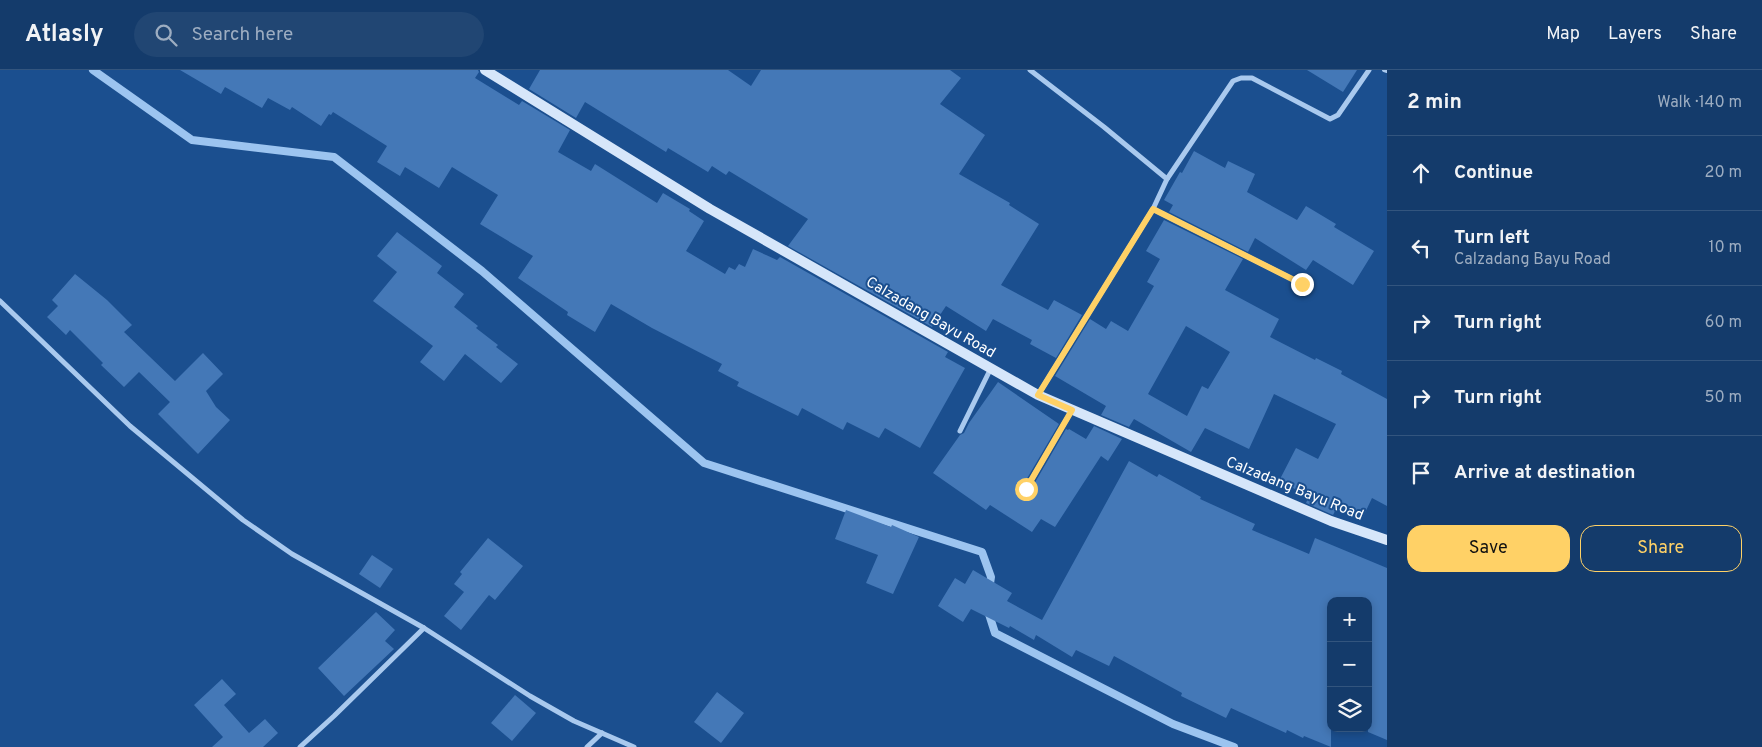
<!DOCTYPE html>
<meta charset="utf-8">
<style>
body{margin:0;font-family:Overpass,sans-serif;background:#214673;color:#f1f3f6}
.controls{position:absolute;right:15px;bottom:15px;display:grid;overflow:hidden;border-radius:10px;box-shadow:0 2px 8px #0003}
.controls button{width:45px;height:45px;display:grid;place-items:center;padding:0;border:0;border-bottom:1px solid #33557e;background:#143b6b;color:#f1f3f6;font:25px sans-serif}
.stop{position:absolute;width:15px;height:15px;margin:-11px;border:4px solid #ffd166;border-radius:50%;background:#fff}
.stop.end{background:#ffd166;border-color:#fff;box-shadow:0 1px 5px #0008}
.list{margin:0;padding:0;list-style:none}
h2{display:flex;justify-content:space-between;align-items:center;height:65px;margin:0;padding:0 20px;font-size:21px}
h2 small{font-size:16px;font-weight:400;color:#9dadc1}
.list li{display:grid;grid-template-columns:32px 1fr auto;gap:15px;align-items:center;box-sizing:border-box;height:75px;padding:0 20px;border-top:1px solid #33557e}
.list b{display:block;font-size:19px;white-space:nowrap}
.list p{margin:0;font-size:16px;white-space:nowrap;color:#9dadc1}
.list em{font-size:16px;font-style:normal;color:#9dadc1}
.actions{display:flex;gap:10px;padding:15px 20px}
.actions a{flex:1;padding:11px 0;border:1px solid #ffd166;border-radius:15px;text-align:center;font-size:18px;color:#ffd166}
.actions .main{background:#ffd166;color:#111}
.icon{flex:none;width:28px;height:28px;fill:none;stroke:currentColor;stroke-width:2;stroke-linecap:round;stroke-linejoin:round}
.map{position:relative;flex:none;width:1387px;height:677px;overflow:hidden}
header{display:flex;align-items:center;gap:30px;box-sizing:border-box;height:70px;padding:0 25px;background:#143b6b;border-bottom:1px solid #33557e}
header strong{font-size:24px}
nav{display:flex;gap:28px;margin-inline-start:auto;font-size:18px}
.search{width:350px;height:45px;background:#214673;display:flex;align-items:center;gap:12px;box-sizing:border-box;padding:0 18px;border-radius:28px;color:#9dadc1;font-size:19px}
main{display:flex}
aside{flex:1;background:#143b6b}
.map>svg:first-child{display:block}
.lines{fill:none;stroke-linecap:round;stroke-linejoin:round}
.stream{stroke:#9cc4f0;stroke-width:8}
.building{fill:#4478b7;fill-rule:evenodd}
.lane{stroke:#a9c9ee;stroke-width:4}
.street{stroke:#a9c9ee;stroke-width:5}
.secondary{stroke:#d6e6fa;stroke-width:10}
.route{stroke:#ffd166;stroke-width:6}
.labels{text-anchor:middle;stroke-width:4;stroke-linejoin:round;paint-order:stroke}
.street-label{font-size:15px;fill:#fff;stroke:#1b4f8f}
</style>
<header>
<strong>Atlasly</strong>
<div class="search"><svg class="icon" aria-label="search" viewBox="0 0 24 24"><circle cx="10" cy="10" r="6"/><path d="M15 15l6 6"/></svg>Search here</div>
<nav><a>Map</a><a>Layers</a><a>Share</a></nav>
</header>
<main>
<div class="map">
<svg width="1387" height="677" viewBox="0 0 1387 677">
<rect width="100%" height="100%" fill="#1b4f8f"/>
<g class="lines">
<g class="stream">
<path d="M 93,0 L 192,70 L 334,87 L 482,201 L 704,393 L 982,482 L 991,507 L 989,520"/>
<path d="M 988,541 L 995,563 L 1173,654 L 1234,677"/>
</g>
</g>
<g class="building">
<path d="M 180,0 L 478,0 L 479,2 L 475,8 L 519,35 L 522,31 L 570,60 L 558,82 L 591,101 L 595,94 L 657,133 L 663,123 L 690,139 L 689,141 L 704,151 L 686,181 L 725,204 L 729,197 L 735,200 L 739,194 L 745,197 L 753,179 L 777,190 L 780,187 L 948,282 L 945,287 L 965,298 L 920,378 L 885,358 L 879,368 L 847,352 L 843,360 L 802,338 L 798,346 L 737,316 L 739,312 L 718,301 L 722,294 L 652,258 L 611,234 L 595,262 L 567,245 L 568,242 L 518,208 L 533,186 L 480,154 L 498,125 L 452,97 L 439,118 L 405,97 L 400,106 L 377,92 L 387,76 L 333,42 L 331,45 L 329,44 L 321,56 L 292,37 L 290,40 L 268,28 L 262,38 L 225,17 L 221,24 Z"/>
<path d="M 540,0 L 728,0 L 751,16 L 761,0 L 950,0 L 961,8 L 940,34 L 985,65 L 959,104 L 1010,133 L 1009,135 L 1039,154 L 1001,215 L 1048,240 L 1054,230 L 1082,245 L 1056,288 L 1030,274 L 1032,270 L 993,249 L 986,261 L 946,236 L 932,257 L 788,176 L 808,149 L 729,101 L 726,105 L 712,96 L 708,102 L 668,78 L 666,82 L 585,32 L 576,48 L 529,19 Z"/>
<path d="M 1307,0 L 1357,0 L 1343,22 Z"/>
<path d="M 1194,81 L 1225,98 L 1228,91 L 1255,104 L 1247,122 L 1297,150 L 1306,136 L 1336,154 L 1334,157 L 1374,181 L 1353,215 L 1313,190 L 1306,200 L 1255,168 L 1248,182 L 1169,142 L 1173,135 L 1164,130 L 1180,102 L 1182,103 Z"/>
<path d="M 1164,150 L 1243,189 L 1225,220 L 1279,249 L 1270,267 L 1315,290 L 1316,288 L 1342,301 L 1341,304 L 1387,329 L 1387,436 L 1372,428 L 1363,447 L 1338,435 L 1333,445 L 1306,433 L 1309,426 L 1279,411 L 1296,378 L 1318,389 L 1336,354 L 1274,324 L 1249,379 L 1205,358 L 1191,382 L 1134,349 L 1129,357 L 1101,345 L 1106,336 L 1055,306 L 1090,249 L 1106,259 L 1111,251 L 1128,261 L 1154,216 L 1147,212 L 1160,189 L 1146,181 ZM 1186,256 L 1230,282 L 1208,319 L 1202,316 L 1187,346 L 1148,324 Z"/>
<path d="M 397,162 L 442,196 L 437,203 L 464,224 L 454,237 L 478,256 L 476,258 L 498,275 L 496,277 L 518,294 L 501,313 L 465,284 L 444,311 L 420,292 L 433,276 L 373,231 L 397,202 L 377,186 Z"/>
<path d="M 75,204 L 107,230 L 132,255 L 124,262 L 175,311 L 203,283 L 223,304 L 206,321 L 216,337 L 230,350 L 198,384 L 158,344 L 170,332 L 139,302 L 124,317 L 101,295 L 103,293 L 70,260 L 66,265 L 47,247 L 58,236 L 52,230 Z"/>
<path d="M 998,312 L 1059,354 L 1022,417 L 1022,421 L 1024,423 L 1030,421 L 1066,359 L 1068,360 L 1069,359 L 1086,369 L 1094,356 L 1122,369 L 1108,391 L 1101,386 L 1055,457 L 1041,449 L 1032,462 L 990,435 L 986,440 L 933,403 L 960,365 L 964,363 L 969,353 Z"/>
<path d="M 1129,391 L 1157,407 L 1159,404 L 1201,427 L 1200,429 L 1255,454 L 1252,460 L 1309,484 L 1315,468 L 1387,498 L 1387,670 L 1368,662 L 1368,531 L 1331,531 L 1331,677 L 1304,666 L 1303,668 L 1287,660 L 1286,663 L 1231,638 L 1226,648 L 1181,626 L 1182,623 L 1114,586 L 1109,596 L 1076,580 L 1072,587 L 1036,565 L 1034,570 L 1010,556 L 1009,558 L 971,539 L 963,552 L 938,536 L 955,508 L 965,514 L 973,500 L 1012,523 L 1007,531 L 1042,550 Z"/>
<path d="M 846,440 L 891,457 L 892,455 L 919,467 L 893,524 L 866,513 L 878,485 L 835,469 Z"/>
<path d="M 488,468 L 523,496 L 495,530 L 489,525 L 461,560 L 444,546 L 464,522 L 454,514 L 462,504 L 460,502 Z"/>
<path d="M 372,485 L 393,499 L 380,518 L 359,504 Z"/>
<path d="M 376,542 L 395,560 L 385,571 L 394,579 L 344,626 L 318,598 Z"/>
<path d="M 222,609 L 236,624 L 224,635 L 249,663 L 265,649 L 278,663 L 263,677 L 212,677 L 223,667 L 194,635 Z"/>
<path d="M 717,622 L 744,643 L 721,673 L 694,652 Z"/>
<path d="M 515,625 L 536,643 L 512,671 L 491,653 Z"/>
</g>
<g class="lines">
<path class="lane" d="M 1384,0 L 1387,1"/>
<g class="street">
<path d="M 1030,0 L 1104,57 L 1167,109"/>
<path d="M 1153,139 L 1302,214"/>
<path d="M 0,231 L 130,356 L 243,450 L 292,484 L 424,558 L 530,626 L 574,651 L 634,677"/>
<path d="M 1038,325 L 1153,139 L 1167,109 L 1233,11 L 1241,8 L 1252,8 L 1330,49 L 1338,45 L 1369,0"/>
<path d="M 960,361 L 991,298"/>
<path d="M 1026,419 L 1072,340"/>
<path d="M 300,677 L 334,646 L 424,558"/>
<path d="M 587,677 L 602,663"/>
</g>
<path class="secondary" d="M 485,0 L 710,139 L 1038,325 L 1331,451 L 1387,470"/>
</g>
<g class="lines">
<path class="route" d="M 1026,419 L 1072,340 L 1038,325 L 1153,139 L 1302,214"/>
</g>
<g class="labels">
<g class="street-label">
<text transform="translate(931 247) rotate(30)" y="5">Calzadang Bayu Road</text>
<text transform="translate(1295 418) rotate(22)" y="5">Calzadang Bayu Road</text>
</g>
</g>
</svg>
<div class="controls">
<button>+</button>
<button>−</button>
<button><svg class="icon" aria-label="layers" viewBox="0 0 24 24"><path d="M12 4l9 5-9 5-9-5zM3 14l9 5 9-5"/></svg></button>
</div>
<div class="stop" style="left:1026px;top:419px"></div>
<div class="stop end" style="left:1302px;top:214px"></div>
</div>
<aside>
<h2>2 min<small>Walk · 140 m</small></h2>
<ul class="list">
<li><svg class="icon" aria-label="ahead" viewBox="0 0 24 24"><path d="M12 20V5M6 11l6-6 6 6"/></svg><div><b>Continue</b></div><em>20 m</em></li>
<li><svg class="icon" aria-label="left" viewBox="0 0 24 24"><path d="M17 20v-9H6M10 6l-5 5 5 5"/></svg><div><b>Turn left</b><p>Calzadang Bayu Road</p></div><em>10 m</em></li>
<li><svg class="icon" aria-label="right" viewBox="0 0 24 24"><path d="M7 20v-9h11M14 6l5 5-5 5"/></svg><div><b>Turn right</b></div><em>60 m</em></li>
<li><svg class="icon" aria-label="right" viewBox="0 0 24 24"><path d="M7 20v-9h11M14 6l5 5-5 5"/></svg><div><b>Turn right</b></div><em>50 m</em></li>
<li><svg class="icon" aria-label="arrive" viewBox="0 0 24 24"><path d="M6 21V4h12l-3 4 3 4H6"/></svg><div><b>Arrive at destination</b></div></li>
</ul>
<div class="actions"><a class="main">Save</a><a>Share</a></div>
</aside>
</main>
